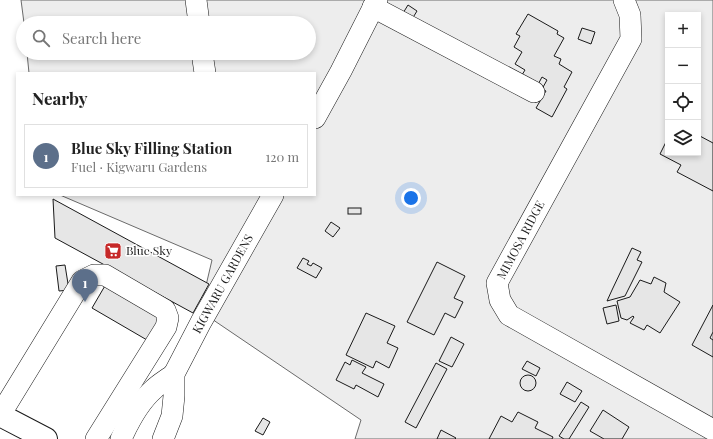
<!DOCTYPE html>
<meta charset="utf-8">
<style>
body{margin:0;font-family:"Playfair Display",serif;background:#f2f2f2;color:#222}
.controls{position:absolute;right:12px;top:12px;display:grid;overflow:hidden;border-radius:0px;box-shadow:0 2px 6px #0003}
.controls button{width:36px;height:36px;display:grid;place-items:center;padding:0;border:0;border-bottom:1px solid #e0e0e0;background:#fff;color:#222;font:20px sans-serif}
.you{position:absolute;left:411px;top:198px;width:14px;height:14px;margin:-10px;border:3px solid #fff;border-radius:50%;background:#1a73e8;box-shadow:0 0 0 6px #1a73e833}
.badge{display:grid;place-items:center;width:26px;height:26px;border-radius:50%;background:#c62828;color:#fff;font-size:13px;font-weight:700}
.pin{position:absolute;translate:-50% -33px;filter:drop-shadow(0 1px 2px #0008)}
.pin::after{content:'';position:absolute;top:21px;width:14px;height:12px;background:inherit;clip-path:polygon(0 0,100% 0,50% 100%)}
.list{margin:0;padding:0;list-style:none}
h2{display:flex;justify-content:space-between;align-items:center;height:52px;margin:0;padding:0 16px;font-size:17px}
h2 small{font-size:13px;font-weight:400;color:#767676}
.list li{display:grid;grid-template-columns:26px 1fr auto;gap:12px;align-items:center;box-sizing:border-box;height:64px;margin:0 8px 8px;padding:0 8px;border:1px solid #e0e0e0;border-radius:0px}
.list b{display:block;font-size:15px;white-space:nowrap}
.list p{margin:0;font-size:13px;white-space:nowrap;color:#767676}
.list em{font-size:13px;font-style:normal;color:#767676}
.icon{flex:none;width:22px;height:22px;fill:none;stroke:currentColor;stroke-width:2;stroke-linecap:round;stroke-linejoin:round}
.map{position:relative;flex:none;width:713px;height:439px;overflow:hidden}
.search{position:absolute;background:#fff;box-shadow:0 2px 6px #0003;left:16px;top:16px;width:300px;height:44px;display:flex;align-items:center;gap:10px;box-sizing:border-box;padding:0 14px;border-radius:22px;color:#767676;font-size:15px}
.panel{position:absolute;background:#fff;box-shadow:0 2px 6px #0003;left:16px;top:72px;width:300px;height:124px;border-radius:0px}
.map>svg:first-child{display:block}
.built{fill:#ededed;stroke:#6a6a6a;fill-rule:evenodd}
.building{fill:#e6e6e6;stroke:#1a1a1a}
.lines{fill:none;stroke-linecap:round;stroke-linejoin:round}
.minor-casing{stroke:#1a1a1a;stroke-width:22}
.major-casing{stroke:#1a1a1a;stroke-width:24}
.minor{stroke:#fff;stroke-width:21}
.major{stroke:#fff;stroke-width:22}
.labels{text-anchor:middle;stroke-width:3;stroke-linejoin:round;paint-order:stroke}
.street-label{font-size:12px;fill:#1a1a1a;stroke:#fff}
.poi-label{font-size:12px;fill:#1a1a1a;stroke:#fff;text-anchor:start}
</style>
<div class="map">
<svg width="713" height="439" viewBox="0 0 713 439">
<rect width="100%" height="100%" fill="#fff"/>
<path class="built" d="M 21,0 L 713,0 L 713,439 L 355,439 L 361,420 L 200,311 L 212,260 L 60,195 L 315,195 L 315,73 L 29,73 L 27,53 L 309,53 L 309,23 L 24,23 ZM 668,15 L 698,15 L 698,153 L 668,153 Z"/>
<g class="building">
<path d="M 408,5 L 417,11 L 409,24 L 400,18 Z"/>
<path d="M 528,14 L 558,31 L 557,34 L 564,38 L 554,56 L 561,59 L 559,64 L 572,72 L 564,87 L 567,89 L 552,117 L 536,108 L 546,91 L 542,89 L 547,80 L 542,77 L 534,92 L 517,83 L 525,70 L 515,64 L 522,52 L 514,47 L 520,36 L 516,34 Z"/>
<path d="M 582,28 L 595,32 L 591,44 L 578,39 Z"/>
<path d="M 698,135 L 713,143 L 713,191 L 677,172 L 681,165 L 660,154 L 668,138 L 668,153 L 698,153 Z"/>
<path d="M 53,199 L 209,284 L 193,313 L 55,238 Z"/>
<rect x="348" y="208" width="13" height="6"/>
<path d="M 331,222 L 340,228 L 333,237 L 325,231 Z"/>
<path d="M 632,248 L 641,252 L 637,260 L 642,262 L 625,296 L 607,301 L 612,290 Z"/>
<path d="M 303,258 L 309,261 L 307,264 L 311,266 L 313,263 L 322,268 L 316,278 L 297,268 Z"/>
<path d="M 437,262 L 465,276 L 454,298 L 463,302 L 455,318 L 445,313 L 434,335 L 407,322 Z"/>
<path d="M 65,265 L 69,290 L 59,291 L 56,266 Z"/>
<path d="M 654,277 L 666,283 L 664,292 L 680,302 L 660,333 L 647,325 L 644,330 L 630,323 L 634,317 L 633,316 L 627,320 L 621,318 L 617,301 L 630,297 L 640,280 L 651,284 Z"/>
<path d="M 106,284 L 161,316 L 147,340 L 92,308 Z"/>
<path d="M 616,305 L 619,321 L 607,324 L 603,308 Z"/>
<path d="M 713,305 L 713,332 L 710,338 L 713,340 L 713,357 L 692,345 Z"/>
<path d="M 366,313 L 395,326 L 387,343 L 398,348 L 389,368 L 376,361 L 373,368 L 346,355 Z"/>
<path d="M 451,337 L 464,344 L 452,367 L 439,361 Z"/>
<path d="M 352,360 L 366,367 L 362,373 L 384,384 L 378,397 L 356,385 L 354,389 L 336,380 L 345,362 L 350,365 Z"/>
<path d="M 527,361 L 540,368 L 536,376 L 522,369 Z"/>
<path d="M 436,363 L 447,369 L 416,428 L 405,422 Z"/>
<circle cx="528" cy="383" r="8"/>
<path d="M 567,382 L 582,391 L 575,402 L 560,394 Z"/>
<path d="M 581,402 L 589,407 L 569,439 L 564,439 L 559,436 Z"/>
<path d="M 603,410 L 629,427 L 622,439 L 604,439 L 590,431 Z"/>
<path d="M 518,412 L 538,422 L 535,428 L 553,437 L 552,439 L 489,439 L 501,416 L 512,422 Z"/>
<path d="M 263,418 L 270,422 L 263,435 L 255,431 Z"/>
<path d="M 441,430 L 456,438 L 455,439 L 437,439 Z"/>
</g>
<g class="lines">
<g class="minor-casing">
<g id="minor">
<path d="M 196,0 L 199,23"/>
<path d="M 624,0 L 630,15 L 631,39 L 497,283 L 500,300 L 509,315 L 713,430"/>
<path d="M 373,7 L 534,92"/>
<path d="M 202,53 L 205,73"/>
<path d="M 315,118 L 341,71 L 377,0"/>
<path d="M 0,415 L 82,281 L 94,275 L 105,275 L 165,310 L 168,318 L 166,327 L 96,439"/>
<path d="M 121,439 C 129,421 139,402 154,389 C 160,383 168,379 174,374"/>
<path d="M 163,439 L 172,416 L 174,396 L 174,374 L 201,322 L 273,195"/>
</g>
</g>
<g class="major-casing">
<path id="major" d="M 0,415 L 46,439"/>
</g>
<use href="#minor" class="minor"/>
<use href="#major" class="major"/>
</g>
<defs>
<g id="supermarket-square" transform="scale(0.9)"><rect x="-9" y="-9" width="18" height="18" rx="4" fill="#c62828" stroke="#fff"/><path d="M-6-5.5h2.5l.6 2H6L4.5 2H-2.5L-4.4-4H-6ZM-1.5 3.2a1.3 1.3 0 1 0 .1 0ZM3 3.2a1.3 1.3 0 1 0 .1 0Z" fill="#fff"/></g>
</defs>
<g fill-rule="evenodd">
<use href="#supermarket-square" x="113" y="251"/>
</g>
<g class="labels">
<g class="street-label">
<text transform="translate(521 240) rotate(-62)" y="4">MIMOSA RIDGE</text>
<text transform="translate(223 284) rotate(-61)" y="4">KIGWARU GARDENS</text>
</g>
<g class="poi-label">
<text x="126" y="255">Blue Sky</text>
</g>
</g>
</svg>
<div class="controls">
<button>+</button>
<button>−</button>
<button><svg class="icon" aria-label="locate" viewBox="0 0 24 24"><circle cx="12" cy="12" r="6"/><path d="M12 2v4M12 18v4M2 12h4M18 12h4"/></svg></button>
<button><svg class="icon" aria-label="layers" viewBox="0 0 24 24"><path d="M12 4l9 5-9 5-9-5zM3 14l9 5 9-5"/></svg></button>
</div>
<div class="you"></div>
<div class="pin badge" style="left:85px;top:302px;background:#5c6f8a">1</div>
<div class="search"><svg class="icon" aria-label="search" viewBox="0 0 24 24"><circle cx="10" cy="10" r="6"/><path d="M15 15l6 6"/></svg>Search here</div>
<section class="panel">
<h2>Nearby<small></small></h2>
<ul class="list">
<li><span class="badge" style="background:#5c6f8a">1</span><div><b>Blue Sky Filling Station</b><p>Fuel · Kigwaru Gardens</p></div><em>120 m</em></li>
</ul>
</section>
</div>
